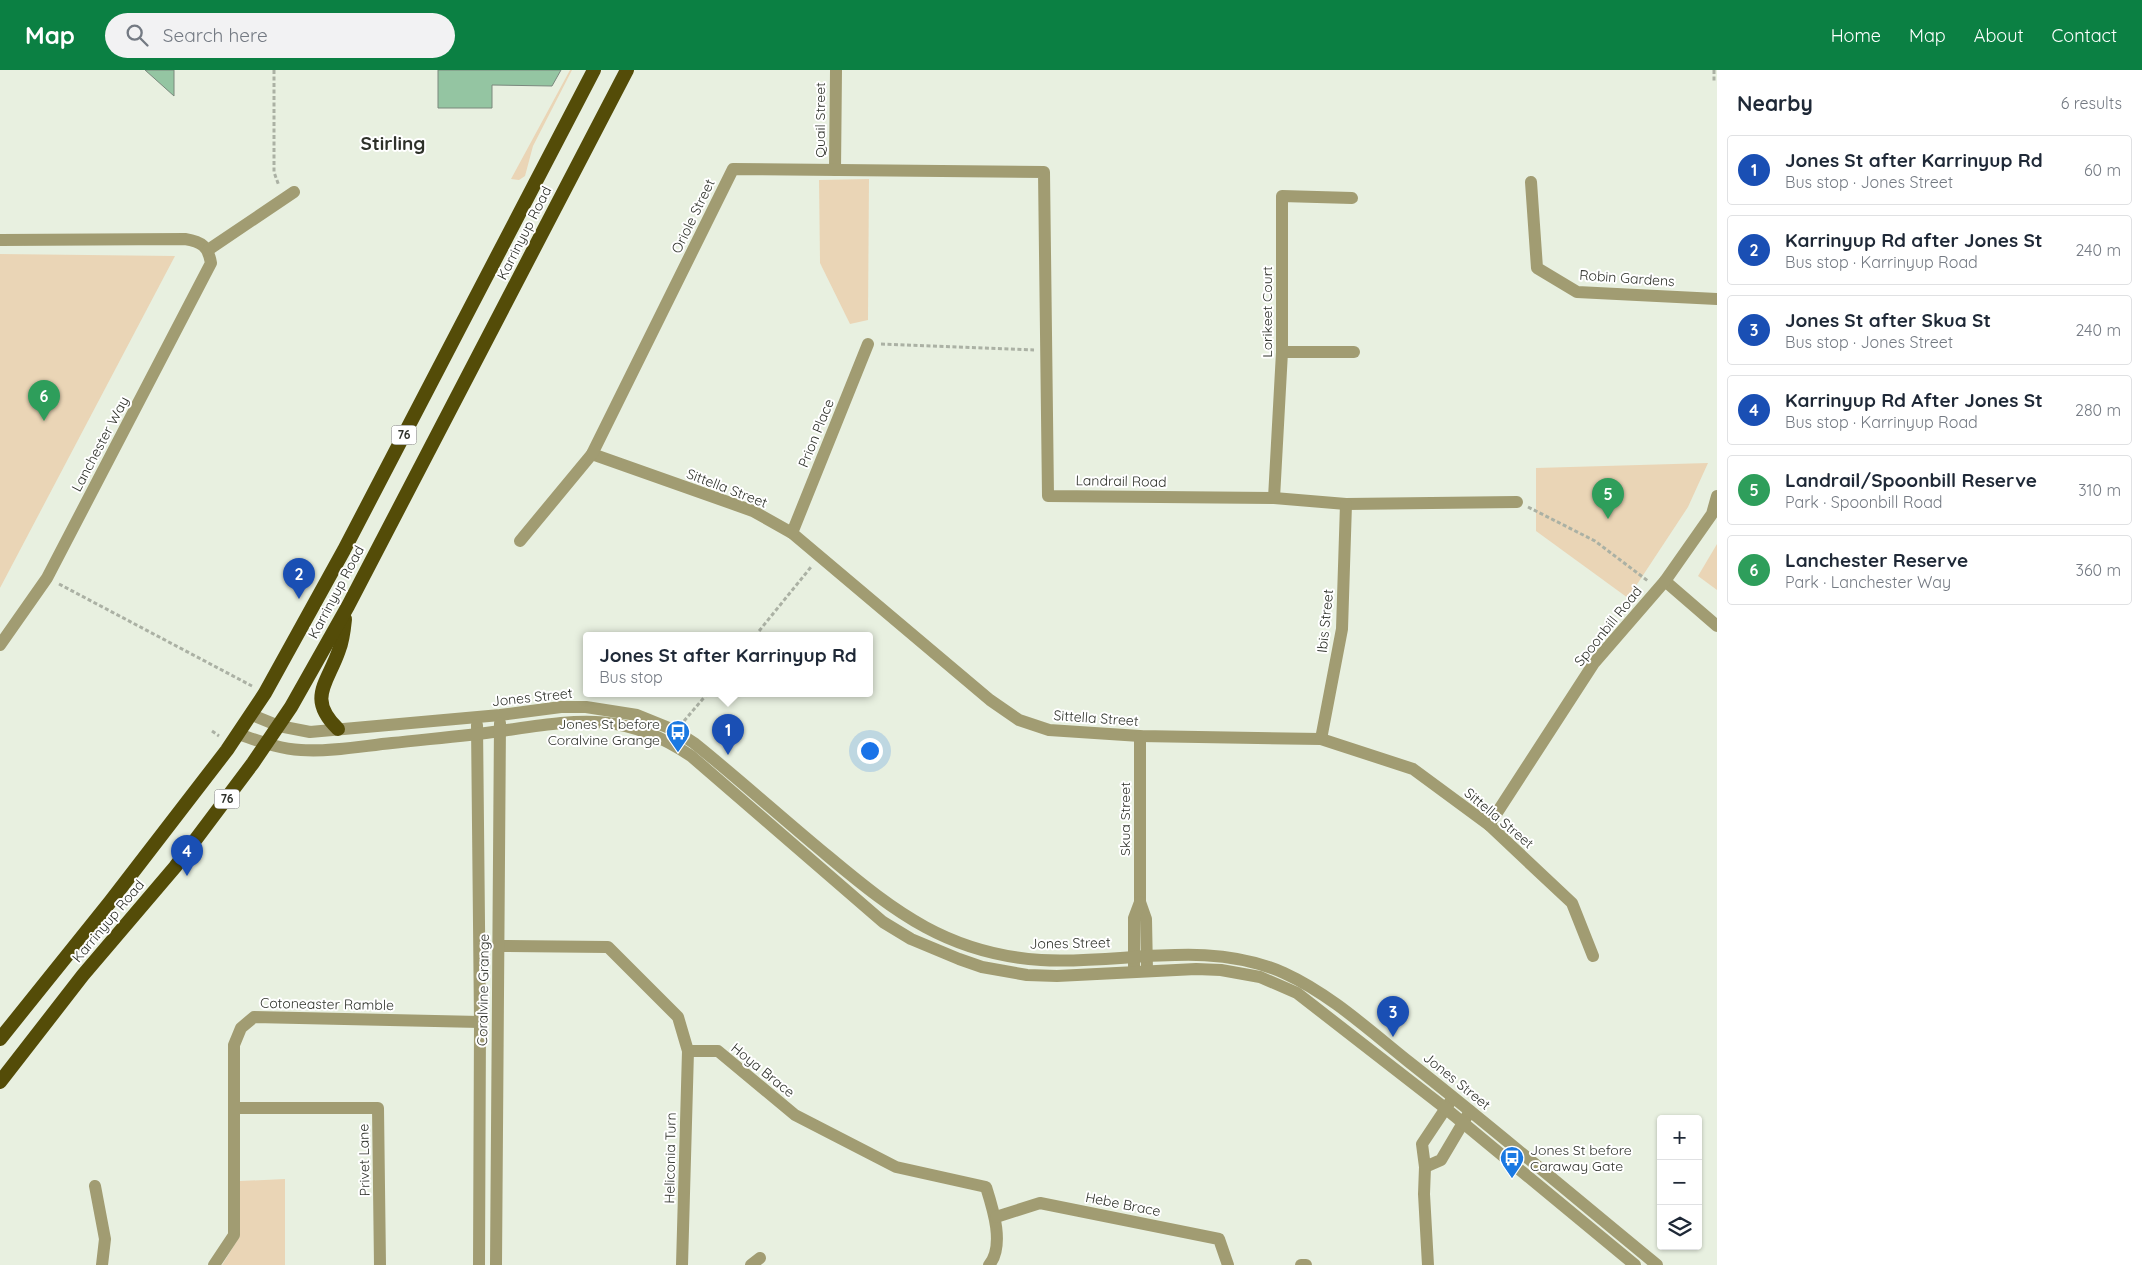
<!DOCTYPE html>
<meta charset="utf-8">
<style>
body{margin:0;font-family:Quicksand,sans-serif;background:#f2f2f3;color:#1f2937}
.controls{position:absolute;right:15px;bottom:15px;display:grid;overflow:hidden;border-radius:5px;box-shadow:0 1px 4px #0004}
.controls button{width:45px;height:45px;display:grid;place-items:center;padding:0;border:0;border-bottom:1px solid #e0e1e3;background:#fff;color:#1f2937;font:25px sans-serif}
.you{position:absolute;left:869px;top:680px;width:18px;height:18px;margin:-12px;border:4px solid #fff;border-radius:50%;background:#1a73e8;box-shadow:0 0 0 8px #1a73e833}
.badge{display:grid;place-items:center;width:32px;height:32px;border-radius:50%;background:#0b8043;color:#fff;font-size:16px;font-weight:700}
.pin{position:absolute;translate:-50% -41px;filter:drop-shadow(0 1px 2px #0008)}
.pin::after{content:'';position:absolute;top:26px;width:18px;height:15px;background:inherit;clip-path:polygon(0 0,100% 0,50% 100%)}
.popup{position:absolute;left:583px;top:562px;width:290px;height:65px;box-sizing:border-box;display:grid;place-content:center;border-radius:5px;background:#fff;filter:drop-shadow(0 1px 4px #0005);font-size:16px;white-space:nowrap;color:#747a83}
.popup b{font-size:19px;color:#1f2937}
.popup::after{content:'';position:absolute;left:50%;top:100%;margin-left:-10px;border:10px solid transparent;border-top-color:#fff}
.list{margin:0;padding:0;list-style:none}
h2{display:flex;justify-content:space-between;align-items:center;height:65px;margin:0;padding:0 20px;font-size:21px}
h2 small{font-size:16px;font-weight:400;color:#747a83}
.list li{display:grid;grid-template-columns:32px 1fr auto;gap:15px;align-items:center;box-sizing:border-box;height:70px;margin:0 10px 10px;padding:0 10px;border:1px solid #e0e1e3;border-radius:5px}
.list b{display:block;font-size:19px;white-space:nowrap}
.list p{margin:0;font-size:16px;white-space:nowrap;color:#747a83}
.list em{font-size:16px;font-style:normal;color:#747a83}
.icon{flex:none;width:28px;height:28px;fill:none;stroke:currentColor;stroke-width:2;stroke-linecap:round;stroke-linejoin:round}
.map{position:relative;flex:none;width:1717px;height:1195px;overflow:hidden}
header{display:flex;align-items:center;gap:30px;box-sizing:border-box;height:70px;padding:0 25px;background:#0b8043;color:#fff}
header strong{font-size:24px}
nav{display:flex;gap:28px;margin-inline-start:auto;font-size:18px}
.search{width:350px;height:45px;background:#f2f2f3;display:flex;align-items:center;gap:12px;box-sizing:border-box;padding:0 18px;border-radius:28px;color:#747a83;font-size:19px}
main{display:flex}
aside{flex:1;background:#fff}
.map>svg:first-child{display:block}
.green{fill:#ead5b6}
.building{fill:#94c5a2;stroke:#7a887d}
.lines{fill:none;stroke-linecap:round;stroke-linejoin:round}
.path{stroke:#abb1a4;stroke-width:3;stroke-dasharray:4 2.5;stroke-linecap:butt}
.minor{stroke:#a19c72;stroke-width:12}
.tertiary{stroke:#a19c72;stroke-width:12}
.trunk{stroke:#544c08;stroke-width:14}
.labels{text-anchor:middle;stroke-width:4;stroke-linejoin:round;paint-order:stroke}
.shield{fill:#fff;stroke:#6d6f6a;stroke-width:1}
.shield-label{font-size:12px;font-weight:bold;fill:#2e312a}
.street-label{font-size:14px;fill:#2e312a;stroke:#fff}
.poi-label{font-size:14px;fill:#2e312a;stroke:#fff;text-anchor:end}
.district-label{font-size:19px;font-weight:bold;fill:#2e312a;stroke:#fff}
</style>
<header>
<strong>Map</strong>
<div class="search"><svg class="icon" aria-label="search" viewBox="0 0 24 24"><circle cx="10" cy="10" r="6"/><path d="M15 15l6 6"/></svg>Search here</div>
<nav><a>Home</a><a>Map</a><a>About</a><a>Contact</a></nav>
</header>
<main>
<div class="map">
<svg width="1717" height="1195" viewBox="0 0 1717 1195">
<rect width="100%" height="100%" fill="#e8f0e0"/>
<g class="green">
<path d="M 570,0 L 572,0 L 533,76 L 525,106 L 519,110 L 511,109 Z"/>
<path d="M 869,109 L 868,250 L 850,254 L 820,193 L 819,110 Z"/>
<path d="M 0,184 L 175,186 L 0,518 Z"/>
<path d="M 1708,393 L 1688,437 L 1628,528 L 1536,461 L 1536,398 Z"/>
<path d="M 1717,474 L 1717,520 L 1698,506 Z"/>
<path d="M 285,1109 L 285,1195 L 222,1195 L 240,1166 L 240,1111 Z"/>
</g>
<g class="building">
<path d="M 145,0 L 174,0 L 174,26 Z"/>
<path d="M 438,0 L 561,0 L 552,16 L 492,15 L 492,38 L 438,38 Z"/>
</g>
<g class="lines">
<g class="path">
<path d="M 274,0 L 274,102 L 279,116"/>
<path d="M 1714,0 L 1714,13"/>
<path d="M 881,274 L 1034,280"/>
<path d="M 1528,437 L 1595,471 L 1648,511"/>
<path d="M 59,514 L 252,616"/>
<path d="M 755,566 L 811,497"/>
<path d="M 684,651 L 707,624"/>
<path d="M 212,661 L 219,666"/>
</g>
<g class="minor">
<path d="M 835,100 L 836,0"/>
<path d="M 1531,112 L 1537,198 L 1577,222 L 1717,229"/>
<path d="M 0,170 L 185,169 C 202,172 208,176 211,193 L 47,508 L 0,575"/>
<path d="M 208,180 L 294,122"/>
<path d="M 1282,282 L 1354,282"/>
<path d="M 592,384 L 753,441 L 792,463 L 990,630 L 1019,650 L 1049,660 L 1140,666 L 1321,669 L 1413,699 L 1489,755 L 1572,833 L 1593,886"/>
<path d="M 1274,428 L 1282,282 L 1282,126 L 1352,128"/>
<path d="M 792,463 L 868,274"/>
<path d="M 520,471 L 592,384 L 733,99 L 1044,102 L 1048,426 L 1274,428 L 1346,434 L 1517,432"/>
<path d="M 1665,511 L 1717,556"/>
<path d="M 1140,666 L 1140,832 L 1146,849 L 1147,901"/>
<path d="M 1321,669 L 1342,559 L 1346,434"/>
<path d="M 1489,755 L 1594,593 L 1665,511 L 1712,444 L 1717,426"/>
<path d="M 499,876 L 608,877 L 678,947 L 688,981 L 718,981 L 795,1045 L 896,1097 L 986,1117 C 993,1139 1005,1176 989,1195"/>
<path d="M 1134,902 L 1134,848 L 1140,832"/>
<path d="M 234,1038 L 378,1038 L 380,1195"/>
<path d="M 1425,1097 L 1441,1090 L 1470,1041"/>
<path d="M 95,1116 L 105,1169 L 102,1195"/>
<path d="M 996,1147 L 1040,1133 L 1219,1169 L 1228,1195"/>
<path d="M 214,1195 L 234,1165 L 234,975 L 241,958 L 254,947 L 480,952"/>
<path d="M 682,1195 L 688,981"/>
<path d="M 751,1195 L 760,1188"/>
<path d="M 1301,1195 L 1306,1195"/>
<path d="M 1428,1195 L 1424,1124 L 1425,1097 L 1422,1074 L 1452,1029"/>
</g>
<g class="tertiary">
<path d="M 252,645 L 279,656 L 310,662 L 500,645 L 561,637 L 586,637 L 637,645 L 674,660 L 694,673 C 740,710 784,750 829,787 C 896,843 949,884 1041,890 C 1122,895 1205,868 1284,903 C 1330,924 1369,960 1409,992 C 1493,1058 1574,1127 1657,1195"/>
<path d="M 477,655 L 480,952 L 479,1195"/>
<path d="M 238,664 C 259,671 279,679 301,680 C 331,682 362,676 392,673 C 428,669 465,666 501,661 C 577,650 623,640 691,686 L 883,852 L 911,869 L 959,889 L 982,897 L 1027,905 L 1057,906 L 1196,899 L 1221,900 L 1260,907 L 1297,923 L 1445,1038 L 1635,1195"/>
<path d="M 496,1195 L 500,653"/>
</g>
<g class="trunk">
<path d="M 338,659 C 306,628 328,613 339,580 C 343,570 344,559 345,549"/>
<path d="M 0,969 L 110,832 L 227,680 L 265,623 L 344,480 L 594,0"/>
<path d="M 0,1012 L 83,905 L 175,797 L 253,693 L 291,637 L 348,536 L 627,0"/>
</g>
</g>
<defs>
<g id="bus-pin" transform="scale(1.25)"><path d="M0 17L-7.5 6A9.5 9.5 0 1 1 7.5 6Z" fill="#1a79e2" stroke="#fff"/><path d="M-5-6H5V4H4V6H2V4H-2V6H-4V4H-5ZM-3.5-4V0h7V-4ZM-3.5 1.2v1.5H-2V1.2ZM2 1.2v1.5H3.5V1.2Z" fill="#fff"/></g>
</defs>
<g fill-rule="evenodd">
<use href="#bus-pin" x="678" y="662"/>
<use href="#bus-pin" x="1512" y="1088"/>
</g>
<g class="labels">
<g class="shield">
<rect x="391.5" y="355.5" width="25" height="19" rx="4"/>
<rect x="214.5" y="719.5" width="25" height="19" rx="4"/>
</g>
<g class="shield-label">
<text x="404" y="369">76</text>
<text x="227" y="733">76</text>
</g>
<g class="street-label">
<text transform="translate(820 50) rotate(-90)" y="5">Quail Street</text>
<text transform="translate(693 146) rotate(-64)" y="5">Oriole Street</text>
<text transform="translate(524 163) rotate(-63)" y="5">Karrinyup Road</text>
<text transform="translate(1627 208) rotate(4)" y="5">Robin Gardens</text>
<text transform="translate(1267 242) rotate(-90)" y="5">Lorikeet Court</text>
<text transform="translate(816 363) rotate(-68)" y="5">Prion Place</text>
<text transform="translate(100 374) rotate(-62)" y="5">Lanchester Way</text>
<text transform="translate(1121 411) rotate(1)" y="5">Landrail Road</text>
<text transform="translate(727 418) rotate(21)" y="5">Sittella Street</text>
<text transform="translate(336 522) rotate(-62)" y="5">Karrinyup Road</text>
<text transform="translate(1325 551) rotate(-84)" y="5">Ibis Street</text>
<text transform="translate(1608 556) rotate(-51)" y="5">Spoonbill Road</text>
<text transform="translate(532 627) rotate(-6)" y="5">Jones Street</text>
<text transform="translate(1096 648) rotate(4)" y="5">Sittella Street</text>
<text transform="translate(1499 748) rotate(40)" y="5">Sittella Street</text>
<text transform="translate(1125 749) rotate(-90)" y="5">Skua Street</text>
<text transform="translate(108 851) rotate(-50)" y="5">Karrinyup Road</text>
<text transform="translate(1070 873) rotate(-1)" y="5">Jones Street</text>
<text transform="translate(483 920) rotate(-89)" y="5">Coralvine Grange</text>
<text transform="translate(327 934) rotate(1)" y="5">Cotoneaster Ramble</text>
<text transform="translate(763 1000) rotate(39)" y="5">Hoya Brace</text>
<text transform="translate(1457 1011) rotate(39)" y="5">Jones Street</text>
<text transform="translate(670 1088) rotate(-89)" y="5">Heliconia Turn</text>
<text transform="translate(364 1090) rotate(-91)" y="5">Privet Lane</text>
<text transform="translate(1123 1134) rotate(11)" y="5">Hebe Brace</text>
</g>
<g class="poi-label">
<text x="660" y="659">Jones St before<tspan x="660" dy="16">Coralvine Grange</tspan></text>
<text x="1530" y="1085" text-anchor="start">Jones St before<tspan x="1530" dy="16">Caraway Gate</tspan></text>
</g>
<g class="district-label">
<text x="393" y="80">Stirling</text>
</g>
</g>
</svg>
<div class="controls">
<button>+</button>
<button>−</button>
<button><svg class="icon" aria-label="layers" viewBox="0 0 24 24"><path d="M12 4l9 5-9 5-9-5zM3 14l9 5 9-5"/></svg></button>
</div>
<div class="you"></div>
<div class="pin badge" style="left:728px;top:685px;background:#1a4fb4">1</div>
<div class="popup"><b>Jones St after Karrinyup Rd</b>Bus stop</div>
<div class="pin badge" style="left:299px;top:529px;background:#1a4fb4">2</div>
<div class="pin badge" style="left:1393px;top:967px;background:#1a4fb4">3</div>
<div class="pin badge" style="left:187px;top:806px;background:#1a4fb4">4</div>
<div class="pin badge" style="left:1608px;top:449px;background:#2e9e5b">5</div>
<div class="pin badge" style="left:44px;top:351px;background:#2e9e5b">6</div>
</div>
<aside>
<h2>Nearby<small>6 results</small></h2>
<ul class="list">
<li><span class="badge" style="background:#1a4fb4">1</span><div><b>Jones St after Karrinyup Rd</b><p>Bus stop · Jones Street</p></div><em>60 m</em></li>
<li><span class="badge" style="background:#1a4fb4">2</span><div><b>Karrinyup Rd after Jones St</b><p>Bus stop · Karrinyup Road</p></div><em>240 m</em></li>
<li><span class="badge" style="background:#1a4fb4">3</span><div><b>Jones St after Skua St</b><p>Bus stop · Jones Street</p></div><em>240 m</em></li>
<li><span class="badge" style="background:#1a4fb4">4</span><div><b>Karrinyup Rd After Jones St</b><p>Bus stop · Karrinyup Road</p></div><em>280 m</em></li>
<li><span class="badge" style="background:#2e9e5b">5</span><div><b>Landrail/Spoonbill Reserve</b><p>Park · Spoonbill Road</p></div><em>310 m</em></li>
<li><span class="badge" style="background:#2e9e5b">6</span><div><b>Lanchester Reserve</b><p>Park · Lanchester Way</p></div><em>360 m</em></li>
</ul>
</aside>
</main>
